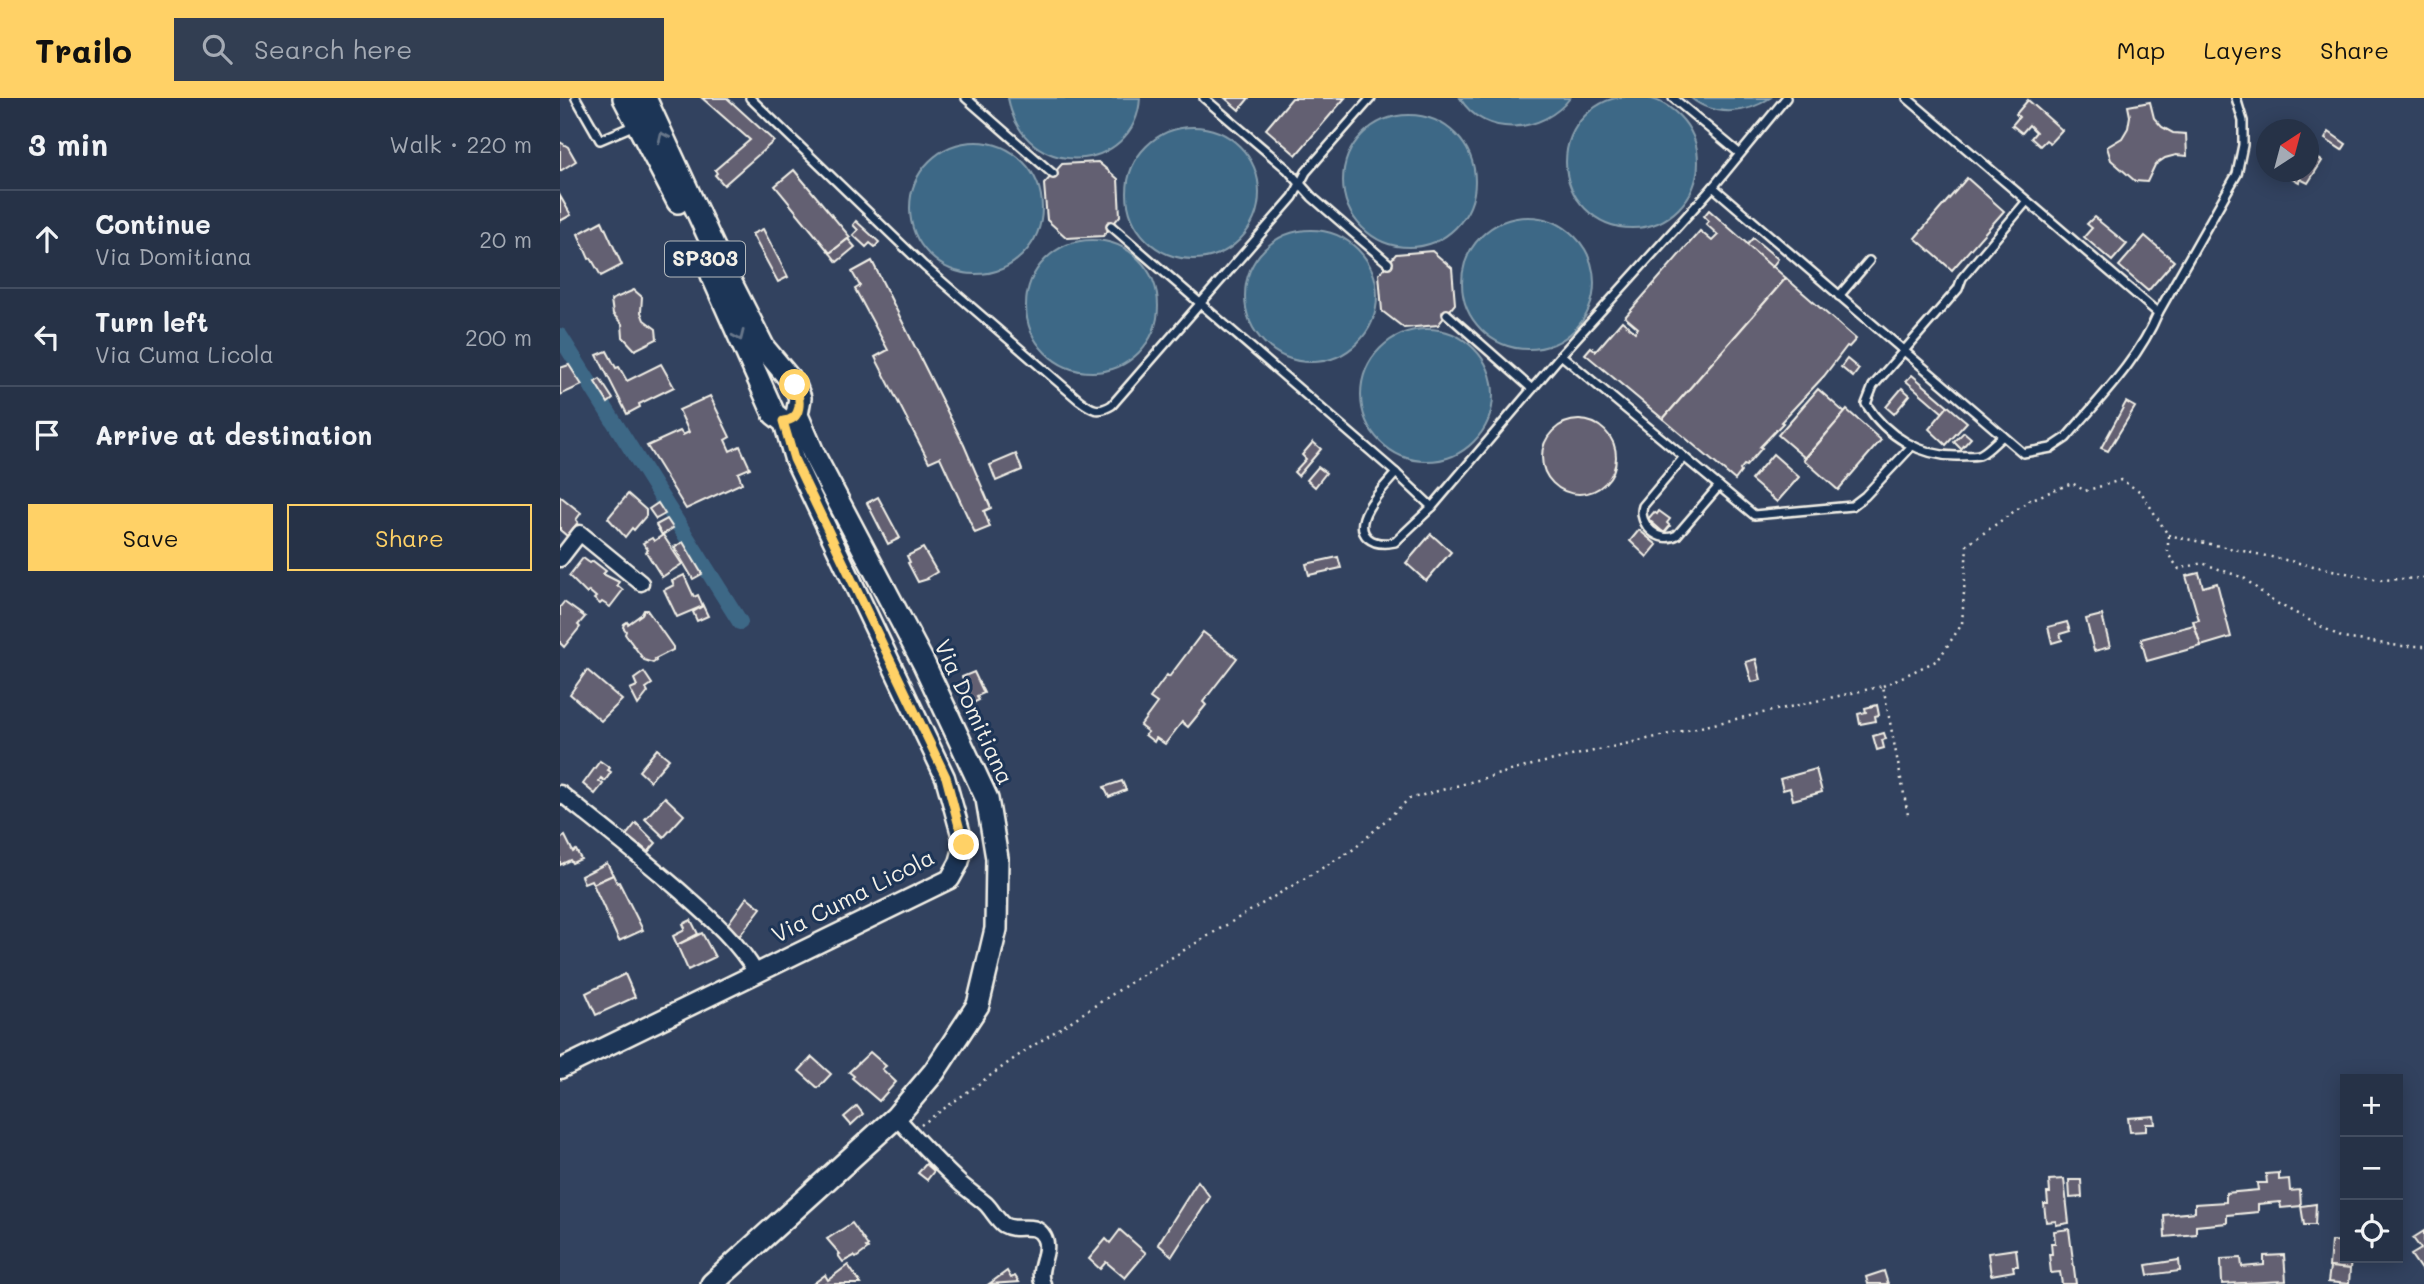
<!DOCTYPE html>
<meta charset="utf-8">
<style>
body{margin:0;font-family:Mali,sans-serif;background:#323e52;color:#f1f3f6}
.controls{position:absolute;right:21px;bottom:21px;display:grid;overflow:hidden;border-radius:0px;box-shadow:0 4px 18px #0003}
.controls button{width:63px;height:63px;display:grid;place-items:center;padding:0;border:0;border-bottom:2px solid #424d60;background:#263247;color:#f1f3f6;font:35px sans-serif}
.compass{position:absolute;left:1696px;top:21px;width:63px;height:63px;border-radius:50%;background:#263247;box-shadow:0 4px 18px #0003;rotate:36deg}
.stop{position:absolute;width:21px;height:21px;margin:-16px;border:5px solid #ffd166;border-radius:50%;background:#fff}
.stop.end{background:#ffd166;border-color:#fff;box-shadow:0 2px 7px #0008}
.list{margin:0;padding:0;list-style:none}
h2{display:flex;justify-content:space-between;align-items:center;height:91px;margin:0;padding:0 28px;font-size:30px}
h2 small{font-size:23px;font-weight:400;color:#a4aab4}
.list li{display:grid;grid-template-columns:46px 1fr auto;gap:21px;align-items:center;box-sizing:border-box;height:98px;padding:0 28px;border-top:2px solid #424d60}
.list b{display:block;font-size:26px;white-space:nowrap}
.list p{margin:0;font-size:23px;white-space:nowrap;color:#a4aab4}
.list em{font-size:23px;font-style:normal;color:#a4aab4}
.actions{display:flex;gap:14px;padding:21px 28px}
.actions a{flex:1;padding:16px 0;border:2px solid #ffd166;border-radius:0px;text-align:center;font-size:24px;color:#ffd166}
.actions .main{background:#ffd166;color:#111}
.icon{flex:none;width:38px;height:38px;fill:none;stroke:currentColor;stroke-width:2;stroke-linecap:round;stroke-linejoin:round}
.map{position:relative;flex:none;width:1864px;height:1186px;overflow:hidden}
header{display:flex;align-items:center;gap:42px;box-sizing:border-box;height:98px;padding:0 35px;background:#ffd166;color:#111}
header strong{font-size:33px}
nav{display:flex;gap:38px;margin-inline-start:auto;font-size:24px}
.search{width:490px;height:63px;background:#323e52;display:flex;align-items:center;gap:18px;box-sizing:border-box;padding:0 24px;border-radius:0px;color:#a4aab4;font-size:26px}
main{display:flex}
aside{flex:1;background:#263247}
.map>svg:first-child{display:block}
.water{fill:#3e6786;stroke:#879ead;stroke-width:2}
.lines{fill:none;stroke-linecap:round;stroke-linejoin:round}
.canal{stroke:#3e6786;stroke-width:16}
.building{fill:#646072;stroke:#f4f1e8;stroke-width:2}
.service-casing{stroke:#f4f1e8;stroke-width:12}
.minor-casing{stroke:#f4f1e8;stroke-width:19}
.tertiary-casing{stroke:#f4f1e8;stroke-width:23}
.primary-casing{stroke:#f4f1e8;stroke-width:26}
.path{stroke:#f4f1e8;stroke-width:2.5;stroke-dasharray:2 5;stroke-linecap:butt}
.service{stroke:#1d3557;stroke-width:7}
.minor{stroke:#1d3557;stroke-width:14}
.tertiary{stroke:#1d3557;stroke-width:18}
.primary{stroke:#1d3557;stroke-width:21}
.oneway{stroke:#68778a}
.route{stroke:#ffd166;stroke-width:9}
.labels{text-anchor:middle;stroke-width:6;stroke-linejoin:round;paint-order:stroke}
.shield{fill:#1d3557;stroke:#b4b9bc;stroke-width:2}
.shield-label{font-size:21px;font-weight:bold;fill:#f4f1e8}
.street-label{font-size:23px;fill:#f4f1e8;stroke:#1d3557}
</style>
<header>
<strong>Trailo</strong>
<div class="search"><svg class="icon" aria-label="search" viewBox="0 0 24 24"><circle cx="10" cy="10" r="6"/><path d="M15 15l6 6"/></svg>Search here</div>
<nav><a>Map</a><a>Layers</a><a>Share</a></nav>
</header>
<main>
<aside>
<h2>3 min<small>Walk · 220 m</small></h2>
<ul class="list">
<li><svg class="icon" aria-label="ahead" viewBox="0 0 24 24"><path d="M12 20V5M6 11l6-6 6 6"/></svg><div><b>Continue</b><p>Via Domitiana</p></div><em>20 m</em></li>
<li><svg class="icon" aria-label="left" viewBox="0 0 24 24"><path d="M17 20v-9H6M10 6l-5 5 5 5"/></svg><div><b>Turn left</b><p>Via Cuma Licola</p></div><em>200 m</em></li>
<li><svg class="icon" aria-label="arrive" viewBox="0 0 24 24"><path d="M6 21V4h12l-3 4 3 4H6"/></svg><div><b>Arrive at destination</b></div></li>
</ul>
<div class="actions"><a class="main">Save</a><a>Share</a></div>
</aside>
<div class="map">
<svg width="1864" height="1186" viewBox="0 0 1864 1186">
<rect width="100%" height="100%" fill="#32425f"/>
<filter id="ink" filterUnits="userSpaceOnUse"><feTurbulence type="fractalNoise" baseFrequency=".0143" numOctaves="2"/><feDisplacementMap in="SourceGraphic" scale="14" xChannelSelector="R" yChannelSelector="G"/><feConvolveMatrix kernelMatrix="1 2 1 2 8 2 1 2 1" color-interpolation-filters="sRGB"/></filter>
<g filter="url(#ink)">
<g class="water">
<circle cx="1072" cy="64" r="66"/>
<path d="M 448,0 L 580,0 C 576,75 463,86 448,0 Z"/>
<path d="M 900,0 L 1010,0 C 984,35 924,41 900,0 Z"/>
<path d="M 1131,0 L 1210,0 C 1187,16 1154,19 1131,0 Z"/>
<circle cx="849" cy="83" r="66"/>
<circle cx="633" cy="95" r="66"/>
<circle cx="416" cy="110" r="66"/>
<circle cx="968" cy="185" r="66"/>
<circle cx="751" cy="198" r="66"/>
<circle cx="532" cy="208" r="66"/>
<circle cx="867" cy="297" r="66"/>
</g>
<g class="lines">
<path class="canal" d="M 0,238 L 180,524"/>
</g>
<g class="building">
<path d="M 142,0 L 167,0 L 214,43 L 164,87 L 155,77 L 157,75 L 155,72 L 190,42 Z"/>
<path d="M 665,0 L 689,0 L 679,12 Z"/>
<path d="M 732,0 L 785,0 L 736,57 L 706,31 Z"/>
<path d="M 1468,2 L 1502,32 L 1490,45 L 1486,42 L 1480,48 L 1471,40 L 1476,34 L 1469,27 L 1462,35 L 1452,27 L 1459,19 L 1456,16 Z"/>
<path d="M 1590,4 L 1594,20 L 1602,29 L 1613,35 L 1626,36 L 1627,58 L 1616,57 L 1605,60 L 1595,67 L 1587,84 L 1575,83 L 1551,62 L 1547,49 L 1562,40 L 1568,30 L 1570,18 L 1568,8 Z"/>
<path d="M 1769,34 L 1786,46 L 1782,52 L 1765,41 Z"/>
<path d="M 0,44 L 8,49 L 16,63 L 0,73 Z"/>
<path d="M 1748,54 L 1762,63 L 1748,85 L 1740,81 L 1739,84 L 1730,79 L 1733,75 L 1731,74 L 1748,74 Z"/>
<path d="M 538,64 L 558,81 L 560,118 L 543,138 L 507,140 L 487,122 L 484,86 L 502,66 Z"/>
<path d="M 234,72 L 290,139 L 270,155 L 215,88 Z"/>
<path d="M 1407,80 L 1444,113 L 1392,172 L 1355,140 Z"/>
<path d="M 0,98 L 11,117 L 0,123 Z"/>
<path d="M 1149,112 L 1226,180 L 1103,321 L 1025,256 L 1031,249 L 1036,253 L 1062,223 L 1075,234 L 1078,230 L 1065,219 L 1140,133 L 1152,143 L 1158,137 L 1146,126 L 1149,123 L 1144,118 Z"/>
<path d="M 1534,119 L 1567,146 L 1552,163 L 1524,139 L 1532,130 L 1527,126 Z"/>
<path d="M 42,123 L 62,167 L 41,178 L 31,160 L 29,161 L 18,136 Z"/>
<path d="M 296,123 L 319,144 L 315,149 L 310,145 L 306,149 L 293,137 L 298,132 L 293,127 Z"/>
<path d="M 203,131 L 228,179 L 218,184 L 192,136 Z"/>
<path d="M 1585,138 L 1614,163 L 1588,193 L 1559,168 Z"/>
<path d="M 1193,140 L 1218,161 L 1212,169 L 1187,147 Z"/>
<path d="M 288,141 L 295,149 L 277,164 L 270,155 Z"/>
<path d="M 872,153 L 892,170 L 895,206 L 878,227 L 844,230 L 822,213 L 819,176 L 836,156 Z"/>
<path d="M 312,163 L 404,347 L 431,410 L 424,413 L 430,429 L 415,435 L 380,359 L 369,364 L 315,259 L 328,252 L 295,191 L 300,188 L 292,174 Z"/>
<path d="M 1226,180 L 1296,241 L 1289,249 L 1287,248 L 1264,278 L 1221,324 L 1223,325 L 1200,349 L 1202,350 L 1186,368 L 1184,367 L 1180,372 L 1181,374 L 1175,382 L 1103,321 Z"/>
<path d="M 74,192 L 82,199 L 81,214 L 84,222 L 96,231 L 97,241 L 75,252 L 63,239 L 62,226 L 53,216 L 51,202 Z"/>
<path d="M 47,253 L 56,270 L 59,269 L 67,283 L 101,266 L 114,289 L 79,306 L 80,309 L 67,316 L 37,257 Z"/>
<path d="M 1287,261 L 1299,271 L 1293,279 L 1281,269 Z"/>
<path d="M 9,267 L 22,287 L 0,297 L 0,270 Z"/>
<path d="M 1352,277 L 1388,308 L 1383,315 L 1346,283 Z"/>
<path d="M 40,281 L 53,301 L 48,305 L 35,284 Z"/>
<path d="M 1342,290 L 1350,297 L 1334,316 L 1326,309 Z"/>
<path d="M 1258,291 L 1285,315 L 1245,360 L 1218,337 Z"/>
<path d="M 150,298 L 170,339 L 165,342 L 170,353 L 180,348 L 190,370 L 178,375 L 182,385 L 126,411 L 87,348 L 120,333 L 123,337 L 129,334 L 119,312 Z"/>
<path d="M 1566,304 L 1575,309 L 1548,353 L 1541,350 Z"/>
<path d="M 1388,308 L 1407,324 L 1386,347 L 1369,331 Z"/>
<path d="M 1287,312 L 1321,342 L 1278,392 L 1244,362 Z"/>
<circle cx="1019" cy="359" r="37"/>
<path d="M 1404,334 L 1411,340 L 1401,351 L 1394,344 Z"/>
<path d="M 753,344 L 761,351 L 738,378 L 734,374 L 746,361 L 742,357 Z"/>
<path d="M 456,356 L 462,372 L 436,383 L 430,367 Z"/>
<path d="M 1213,356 L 1239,379 L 1217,404 L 1191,382 Z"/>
<path d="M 758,369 L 766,375 L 755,389 L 747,382 Z"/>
<path d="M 68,396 L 86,412 L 86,418 L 74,432 L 72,430 L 65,439 L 48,420 Z"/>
<path d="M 0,398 L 21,415 L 16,422 L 18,424 L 7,438 L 0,432 Z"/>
<path d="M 318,399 L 340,440 L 328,446 L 307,405 Z"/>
<path d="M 98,405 L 105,416 L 96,421 L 89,411 Z"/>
<path d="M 1099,413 L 1110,421 L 1107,425 L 1110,428 L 1104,435 L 1088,421 L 1094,414 L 1097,416 Z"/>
<path d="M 107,421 L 113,430 L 102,437 L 96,427 Z"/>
<path d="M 1079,432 L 1097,447 L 1087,459 L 1070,443 Z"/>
<path d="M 871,436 L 891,454 L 866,483 L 846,465 Z"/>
<path d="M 103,437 L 122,466 L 102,479 L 86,454 L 88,452 L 83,445 L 92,440 L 94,443 Z"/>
<path d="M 123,444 L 142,476 L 133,481 L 114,449 Z"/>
<path d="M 363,450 L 377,474 L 367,480 L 368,481 L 358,484 L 348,465 L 350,464 L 347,458 Z"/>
<path d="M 778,459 L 781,470 L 749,477 L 746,466 Z"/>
<path d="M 23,460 L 30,465 L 33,463 L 46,473 L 43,476 L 59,484 L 57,487 L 63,492 L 50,509 L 42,504 L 40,506 L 34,501 L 36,499 L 29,493 L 27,496 L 9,478 Z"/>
<path d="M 1639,475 L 1643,489 L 1657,485 L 1671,539 L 1641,548 L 1633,523 L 1639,522 L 1626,478 Z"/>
<path d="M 124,477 L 134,499 L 138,497 L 143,508 L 117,519 L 104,492 L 114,487 L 112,483 Z"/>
<path d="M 4,504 L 25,519 L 18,527 L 20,529 L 4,549 L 0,545 L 0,509 Z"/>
<path d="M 143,508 L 148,518 L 137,523 L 133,514 Z"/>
<path d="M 84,512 L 87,512 L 113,549 L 113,552 L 95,561 L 96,563 L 93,565 L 84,562 L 65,536 L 66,533 L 63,529 L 64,526 L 67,524 L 68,526 L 82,516 Z"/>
<path d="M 1542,517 L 1550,549 L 1534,553 L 1526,521 Z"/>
<path d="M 1507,524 L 1510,533 L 1500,536 L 1502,542 L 1492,545 L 1488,529 Z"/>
<path d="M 1634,527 L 1641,548 L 1587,563 L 1581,541 Z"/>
<path d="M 643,534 L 677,560 L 643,604 L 646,607 L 628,629 L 622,624 L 605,646 L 596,640 L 594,644 L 585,637 L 588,634 L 580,628 L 597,605 L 590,600 L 607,577 L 609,579 Z"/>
<path d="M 1196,561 L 1201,582 L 1192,584 L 1186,564 Z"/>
<path d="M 27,572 L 62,602 L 41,623 L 10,596 Z"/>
<path d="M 84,574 L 92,586 L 86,590 L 88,594 L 78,607 L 70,591 L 77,588 L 74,581 Z"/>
<path d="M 414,574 L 424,595 L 417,598 L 419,602 L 413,605 L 402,579 Z"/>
<path d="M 1317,607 L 1319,617 L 1315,618 L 1316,623 L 1300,626 L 1298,616 L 1306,614 L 1305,610 Z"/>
<path d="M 1324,635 L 1326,641 L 1322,642 L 1324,650 L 1317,652 L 1313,638 Z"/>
<path d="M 97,651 L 109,661 L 90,683 L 79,673 Z"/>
<path d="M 40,663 L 50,670 L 48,672 L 51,674 L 45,683 L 41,680 L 39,683 L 43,686 L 35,696 L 23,686 Z"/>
<path d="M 1256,671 L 1262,694 L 1233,702 L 1230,690 L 1223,692 L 1220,681 Z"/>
<path d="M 562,683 L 566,692 L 549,699 L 544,689 Z"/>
<path d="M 105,699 L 124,717 L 104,739 L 85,721 Z"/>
<path d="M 76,725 L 96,745 L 88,754 L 80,747 L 77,750 L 65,739 Z"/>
<path d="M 5,738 L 13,754 L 16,752 L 21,761 L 12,765 L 10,762 L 0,767 L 0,741 Z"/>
<path d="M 47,765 L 53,777 L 33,786 L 31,782 L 24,785 L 21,778 Z"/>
<path d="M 53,777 L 57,785 L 59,784 L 83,832 L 59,843 L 33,786 Z"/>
<path d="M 187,799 L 201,810 L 177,841 L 165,830 Z"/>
<path d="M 131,822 L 138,836 L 117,847 L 113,838 L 123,833 L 125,830 L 123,826 Z"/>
<path d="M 142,835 L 155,859 L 128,872 L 117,847 Z"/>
<path d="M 65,876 L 75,899 L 36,917 L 26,895 Z"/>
<path d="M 310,954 L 326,968 L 322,971 L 336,984 L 319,1003 L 292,980 L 294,978 L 289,974 Z"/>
<path d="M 252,959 L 271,976 L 258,990 L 239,973 Z"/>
<path d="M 297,1008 L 303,1016 L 291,1027 L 284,1019 Z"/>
<path d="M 1594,1018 L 1595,1026 L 1586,1026 L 1586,1033 L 1570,1034 L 1568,1020 Z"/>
<path d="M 366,1066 L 374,1073 L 367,1082 L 358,1075 Z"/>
<path d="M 1719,1075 L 1719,1082 L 1729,1081 L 1730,1093 L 1740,1092 L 1741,1108 L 1721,1110 L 1720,1104 L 1698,1106 L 1698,1114 L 1667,1117 L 1667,1125 L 1636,1128 L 1636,1136 L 1605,1139 L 1604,1117 L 1635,1114 L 1635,1106 L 1666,1104 L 1666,1095 L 1698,1092 L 1697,1085 L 1707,1085 L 1706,1076 Z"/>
<path d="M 1504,1081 L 1509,1125 L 1496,1127 L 1496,1123 L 1486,1124 L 1484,1106 L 1488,1106 L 1487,1095 L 1490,1095 L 1489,1082 Z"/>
<path d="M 1509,1082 L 1521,1082 L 1522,1099 L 1510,1100 Z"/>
<path d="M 638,1083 L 650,1099 L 612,1158 L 598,1146 Z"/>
<path d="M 1756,1106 L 1755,1127 L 1744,1127 L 1741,1108 Z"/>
<path d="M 292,1125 L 308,1148 L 306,1149 L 308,1151 L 296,1160 L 294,1158 L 283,1164 L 278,1157 L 280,1156 L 267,1141 Z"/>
<path d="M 1509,1131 L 1516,1186 L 1502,1186 L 1500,1174 L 1491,1175 L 1489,1156 L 1492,1156 L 1491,1145 L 1495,1145 L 1494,1133 Z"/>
<path d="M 560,1132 L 586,1155 L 565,1180 L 546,1164 L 540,1171 L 529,1161 L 546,1141 L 550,1145 Z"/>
<path d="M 1864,1133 L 1864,1172 L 1862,1173 L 1851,1157 L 1861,1151 L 1853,1140 Z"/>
<path d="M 1771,1143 L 1785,1144 L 1785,1160 L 1802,1160 L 1802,1161 L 1791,1160 L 1790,1171 L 1769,1169 Z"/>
<path d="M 1456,1151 L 1458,1168 L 1453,1168 L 1454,1173 L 1431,1177 L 1428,1155 Z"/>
<path d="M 1724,1157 L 1726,1183 L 1662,1186 L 1661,1161 L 1681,1160 L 1682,1169 L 1704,1167 L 1704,1158 Z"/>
<path d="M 1619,1162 L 1620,1173 L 1588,1177 L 1586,1167 Z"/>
<path d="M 288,1167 L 301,1186 L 253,1186 L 265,1177 L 268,1182 Z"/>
<path d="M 1770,1169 L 1790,1171 L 1789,1186 L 1768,1184 Z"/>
<path d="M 447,1173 L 451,1180 L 455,1178 L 459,1184 L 429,1186 Z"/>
<path d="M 1324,1173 L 1328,1186 L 1308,1186 L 1306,1179 Z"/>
</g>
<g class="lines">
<g class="service-casing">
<g id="service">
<path d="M 16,0 L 40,42 L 75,27"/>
<path d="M 190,0 L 364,168 L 519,302 C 531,311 538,316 552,307 L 733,99 L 746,74 L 811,0"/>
<path d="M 406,0 L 493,76"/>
<path d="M 644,0 L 727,71 L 752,99 L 828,165"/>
<path d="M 1113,0 L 1179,55"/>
<path d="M 1153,89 L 1463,355 L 1491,350 L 1506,340 C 1539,301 1578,263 1598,215 L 1347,0"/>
<path d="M 551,128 L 836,375 L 872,409"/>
<path d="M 1279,198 L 1309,163"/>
<path d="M 1598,215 L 1677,76 L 1683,47 L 1683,23 L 1676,0"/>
<path d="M 887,216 L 972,291"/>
<path d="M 1001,257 L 1194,417 L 1292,408 L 1305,398 L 1351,349"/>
<path d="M 1443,338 C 1436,343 1429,352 1421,356 C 1416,359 1406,357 1399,358 C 1362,359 1326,338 1306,306 L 1313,288 L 1398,191 L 1402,180 L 1467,103"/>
<path d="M 1124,359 L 1083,408 C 1077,426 1100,447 1117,437 L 1159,388"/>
<path d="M 836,375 C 825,388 789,423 808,440 C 815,446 826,446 835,444 L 872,409 L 1001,257 L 1153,89 L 1226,0"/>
</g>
</g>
<g class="minor-casing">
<g id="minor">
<path d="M 0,461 L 20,435 L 81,485"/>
<path d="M 0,695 C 40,727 80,758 119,792 C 147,817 177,842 196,875"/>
<path d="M 336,1019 C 357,1042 378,1065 401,1086 C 409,1093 418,1099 426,1106 C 432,1112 437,1122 444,1127 C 457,1135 475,1122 484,1139 C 492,1154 475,1171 483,1186"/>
</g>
</g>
<g class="tertiary-casing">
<path id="tertiary" d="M 0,971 L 390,781 L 399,765 L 404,747 L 385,679 L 234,361 L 223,323"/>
</g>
<g class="primary-casing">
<g id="primary">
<path d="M 64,0 L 118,104"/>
<path d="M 85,0 L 161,165 L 204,250 L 235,287 L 240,300 L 237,317 L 255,359 L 364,566 L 427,701 L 437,760 L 436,831 L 418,907 L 374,974 L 336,1019 L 152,1186"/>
<path d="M 152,177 L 214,316 L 223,323 L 231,323 L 237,317"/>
</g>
</g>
<g class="path">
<path d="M 1608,437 L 1819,482 L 1864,480"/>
<path d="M 1323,588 L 1378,562 L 1402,526 L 1407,447 L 1470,402 L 1512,385 L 1525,393 L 1561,382 L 1581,394 L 1608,437 L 1608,456 L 1619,471 L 1642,465 L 1684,480 L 1711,502 L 1783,540 L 1840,548 L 1864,548"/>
<path d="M 361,1027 L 462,955 L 579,879 L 794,751 L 849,701 L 976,666 L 1323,588 L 1348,717"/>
</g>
<use href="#service" class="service"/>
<use href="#minor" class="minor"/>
<use href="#tertiary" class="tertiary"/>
<use href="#primary" class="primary"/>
</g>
<defs><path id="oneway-chevron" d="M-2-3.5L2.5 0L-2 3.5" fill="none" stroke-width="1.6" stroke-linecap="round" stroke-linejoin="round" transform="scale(1.75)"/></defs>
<g class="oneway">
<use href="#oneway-chevron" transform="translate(103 39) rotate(-115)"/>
<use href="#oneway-chevron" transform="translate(179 238) rotate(66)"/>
</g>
</g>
<g class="lines" filter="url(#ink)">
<path class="route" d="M 235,287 C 241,301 243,322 223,323 L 234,361 L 386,679 L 404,747"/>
</g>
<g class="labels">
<rect class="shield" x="105" y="143.5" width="80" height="35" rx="5"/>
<g class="shield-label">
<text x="145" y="168">SP303</text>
</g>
<g class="street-label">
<text transform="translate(414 614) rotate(65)" y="8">Via Domitiana</text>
<text transform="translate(293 798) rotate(-27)" y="8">Via Cuma Licola</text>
</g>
</g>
</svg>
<div class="controls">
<button>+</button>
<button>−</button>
<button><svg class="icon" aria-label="locate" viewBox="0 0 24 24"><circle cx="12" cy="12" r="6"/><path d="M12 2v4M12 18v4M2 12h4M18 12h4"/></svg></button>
</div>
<svg class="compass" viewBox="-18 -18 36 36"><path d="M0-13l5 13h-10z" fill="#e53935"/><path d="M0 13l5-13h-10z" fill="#a4aab4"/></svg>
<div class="stop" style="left:235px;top:287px"></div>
<div class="stop end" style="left:404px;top:747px"></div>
</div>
</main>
